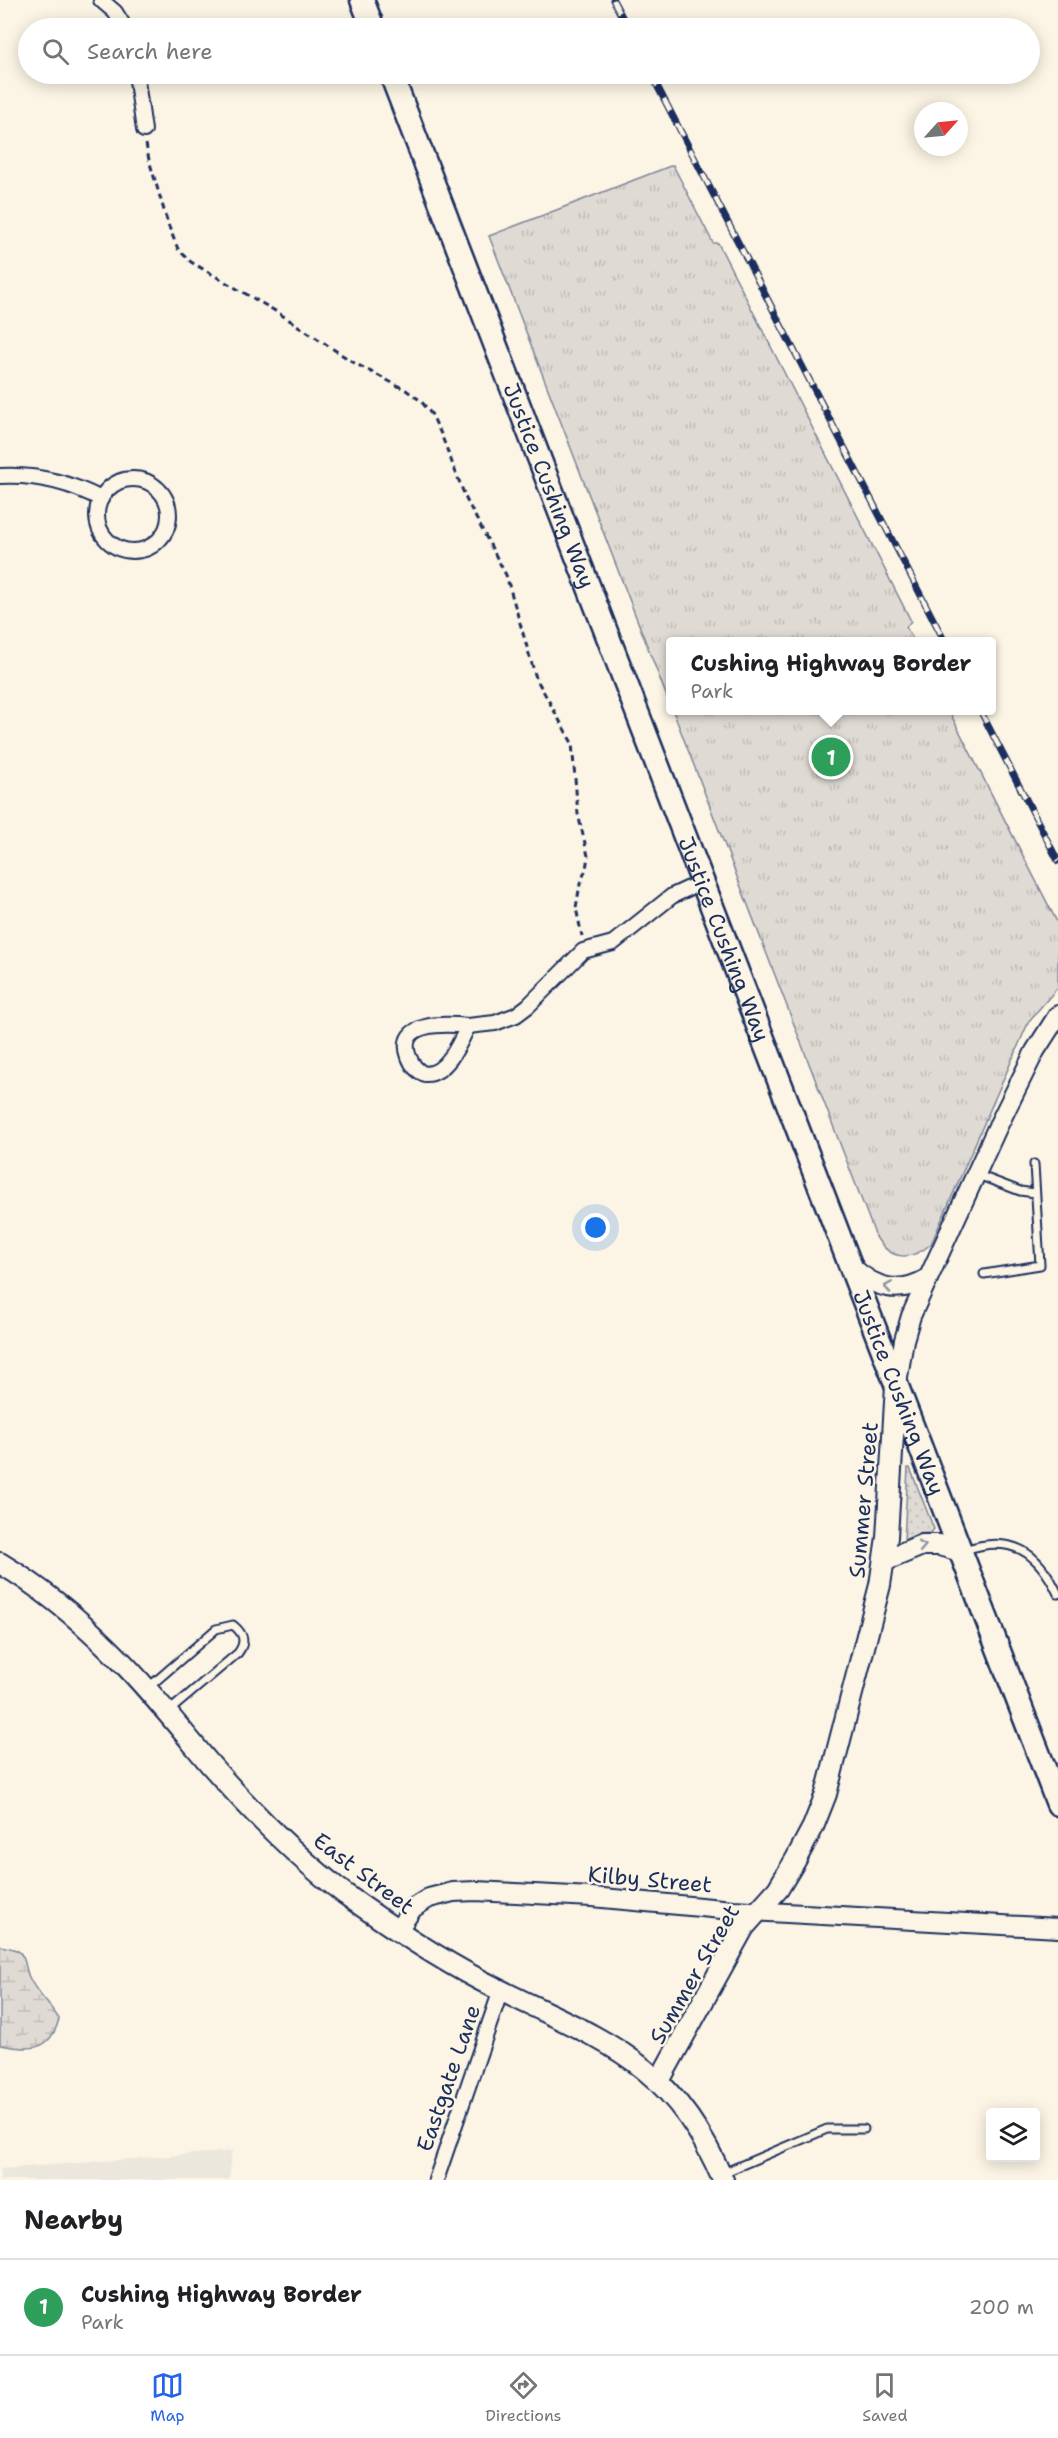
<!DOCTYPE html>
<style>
body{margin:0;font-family:"Shantell Sans",sans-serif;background:#f6f6f6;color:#202124}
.controls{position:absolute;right:18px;bottom:18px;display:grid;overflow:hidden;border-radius:6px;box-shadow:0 3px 15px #0003}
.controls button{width:54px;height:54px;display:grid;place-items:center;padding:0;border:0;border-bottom:2px solid #e0e0e0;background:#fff;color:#202124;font:30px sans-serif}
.compass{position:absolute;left:914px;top:102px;width:54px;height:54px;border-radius:50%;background:#fff;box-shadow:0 3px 15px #0003;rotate:63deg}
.you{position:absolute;left:596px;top:1228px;width:21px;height:21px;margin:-15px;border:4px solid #fff;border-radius:50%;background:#1a73e8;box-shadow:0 0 0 9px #1a73e833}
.badge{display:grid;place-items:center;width:39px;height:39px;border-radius:50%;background:#2563eb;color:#fff;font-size:20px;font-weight:700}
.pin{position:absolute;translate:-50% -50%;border:3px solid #fff;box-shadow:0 2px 6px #0006}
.popup{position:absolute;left:666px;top:637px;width:330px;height:78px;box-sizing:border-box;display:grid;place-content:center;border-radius:6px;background:#fff;filter:drop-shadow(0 2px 4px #0005);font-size:20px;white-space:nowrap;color:#757577}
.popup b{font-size:22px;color:#202124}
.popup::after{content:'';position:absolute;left:50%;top:100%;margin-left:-12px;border:12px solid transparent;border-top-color:#fff}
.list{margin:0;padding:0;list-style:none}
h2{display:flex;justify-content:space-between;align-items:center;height:78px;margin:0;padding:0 24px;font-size:26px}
h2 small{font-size:20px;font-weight:400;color:#757577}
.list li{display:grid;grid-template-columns:39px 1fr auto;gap:18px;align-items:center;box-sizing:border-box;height:96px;padding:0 24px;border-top:2px solid #e0e0e0}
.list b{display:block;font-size:22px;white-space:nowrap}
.list p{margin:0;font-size:20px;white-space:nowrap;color:#757577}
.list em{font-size:20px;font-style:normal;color:#757577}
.icon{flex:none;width:33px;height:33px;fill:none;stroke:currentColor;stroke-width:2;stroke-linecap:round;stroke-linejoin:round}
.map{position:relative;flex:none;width:1058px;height:2180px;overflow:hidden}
.search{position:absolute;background:#fff;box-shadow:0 3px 15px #0003;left:18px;right:18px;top:18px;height:66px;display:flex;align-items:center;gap:15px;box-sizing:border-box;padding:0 21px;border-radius:33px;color:#757577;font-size:22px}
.sheet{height:174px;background:#fff}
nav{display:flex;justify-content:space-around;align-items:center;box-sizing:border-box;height:84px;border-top:2px solid #e0e0e0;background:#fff;font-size:16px;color:#757577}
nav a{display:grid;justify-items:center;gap:3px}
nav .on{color:#2563eb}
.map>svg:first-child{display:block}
.built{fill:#ece7dc}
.grass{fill:url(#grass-dots);stroke:#7d8599;stroke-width:1.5}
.wetland{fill:url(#wetland-marsh);stroke:#7d8599;stroke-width:1.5}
.park{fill:url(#park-tufts);stroke:#7d8599;stroke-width:1.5}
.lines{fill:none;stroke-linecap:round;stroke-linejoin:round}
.service-casing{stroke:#1b2f5e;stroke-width:11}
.minor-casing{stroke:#1b2f5e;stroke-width:18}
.tertiary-casing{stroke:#1b2f5e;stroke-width:22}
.secondary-casing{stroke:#1b2f5e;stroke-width:24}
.primary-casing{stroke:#1b2f5e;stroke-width:27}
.path{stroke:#1b2f5e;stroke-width:3;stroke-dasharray:6 4.5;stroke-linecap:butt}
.service{stroke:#fcf5e5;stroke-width:7}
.minor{stroke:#fcf5e5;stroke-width:14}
.tertiary{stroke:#fcf5e5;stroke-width:18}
.secondary{stroke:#fcf5e5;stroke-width:20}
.primary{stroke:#fcf5e5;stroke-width:22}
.rail-casing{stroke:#1b2f5e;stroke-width:7}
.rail{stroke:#fcf5e5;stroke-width:4.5;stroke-dasharray:14;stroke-linecap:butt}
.oneway{stroke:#8c92a2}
.labels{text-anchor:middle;stroke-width:5;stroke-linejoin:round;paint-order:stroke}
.street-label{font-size:22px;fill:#1b2f5e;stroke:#fcf5e5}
</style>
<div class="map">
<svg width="1058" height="2180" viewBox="0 0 1058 2180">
<defs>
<pattern id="grass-dots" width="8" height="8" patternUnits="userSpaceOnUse" patternTransform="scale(1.5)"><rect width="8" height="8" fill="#dfdbd4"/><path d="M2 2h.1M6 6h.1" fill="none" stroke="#bfbcb8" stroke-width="1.8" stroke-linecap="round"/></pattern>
<pattern id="wetland-marsh" width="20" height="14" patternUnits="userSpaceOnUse" patternTransform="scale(1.5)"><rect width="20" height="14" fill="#dfdbd4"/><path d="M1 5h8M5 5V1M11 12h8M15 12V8" fill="none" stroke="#bfbcb8"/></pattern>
<pattern id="park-tufts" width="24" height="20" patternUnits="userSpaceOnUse" patternTransform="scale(1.5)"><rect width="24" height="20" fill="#dfdbd4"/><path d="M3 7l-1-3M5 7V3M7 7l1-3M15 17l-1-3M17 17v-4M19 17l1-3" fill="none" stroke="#bfbcb8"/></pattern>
</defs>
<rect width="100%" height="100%" fill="#fcf5e5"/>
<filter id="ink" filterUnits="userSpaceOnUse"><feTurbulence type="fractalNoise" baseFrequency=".0167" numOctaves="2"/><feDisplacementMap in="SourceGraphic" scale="12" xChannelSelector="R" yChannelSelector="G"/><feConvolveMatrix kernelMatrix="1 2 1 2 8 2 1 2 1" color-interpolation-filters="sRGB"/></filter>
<g filter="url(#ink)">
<path class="built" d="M 232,2151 L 229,2180 L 0,2180 L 0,2169 Z"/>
<path class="grass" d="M 908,1468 L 910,1468 L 934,1529 L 931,1533 L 917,1534 L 904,1540 Z"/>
<path class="wetland" d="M 0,1946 C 5,1947 13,1948 18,1951 C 26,1956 25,1969 29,1977 C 36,1993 50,2004 59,2019 C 50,2053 30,2050 0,2045 Z"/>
<g class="park">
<path d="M 673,165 L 713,243 L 718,243 L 911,621 L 906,627 L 914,641 L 670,642 L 670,705 L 489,236 Z"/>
<path d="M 673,711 L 949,711 L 1058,924 L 1058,987 L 1029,1021 L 931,1244 C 911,1261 891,1261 876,1237 Z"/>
</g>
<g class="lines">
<g class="service-casing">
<g id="service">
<path d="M 978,1175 L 1020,1191 L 1035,1193"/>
<path d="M 984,1274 L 1040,1265 L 1034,1164"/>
<path d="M 964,1550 C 1011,1534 1038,1551 1058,1594"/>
<path d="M 149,1687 L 216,1629 L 233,1625 C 243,1633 247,1641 238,1653 L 168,1712"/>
<path d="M 723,2173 L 827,2129 L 864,2129"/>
</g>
</g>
<g class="minor-casing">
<g id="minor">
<path d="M 101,0 L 115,12 L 125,28"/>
<path d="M 136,74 L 144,130"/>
<path d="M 0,476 C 37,474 69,482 101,499"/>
<circle cx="133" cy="515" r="36"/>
<path d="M 468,1026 C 448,1024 395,1020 409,1057 C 412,1065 416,1071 425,1074 C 446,1075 460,1043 468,1026 L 495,1023 L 516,1015 L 528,1006 L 583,951 L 613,943 L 672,896 L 704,881"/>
<path d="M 436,2180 L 501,1990"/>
</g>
</g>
<g class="tertiary-casing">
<g id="tertiary">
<path d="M 852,1267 C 876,1289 899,1295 928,1278"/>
<path d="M 897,1383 L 904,1340 L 911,1316 L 997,1128 L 1035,1051 L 1058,1015"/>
<path d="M 398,1930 L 413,1908 L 429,1898 L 453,1892 L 476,1891 L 592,1897 L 733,1910 L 1058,1928"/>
</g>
</g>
<g class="secondary-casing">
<g id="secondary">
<path d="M 884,1561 L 922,1545 L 939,1545 L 961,1551"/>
<path d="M 0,1563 C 40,1587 77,1617 110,1650 C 146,1685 177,1725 209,1763 C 250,1810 295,1856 345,1894 C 388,1925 434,1956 480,1980 C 592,2038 669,2052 723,2180"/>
<path d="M 659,2081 L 744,1927 L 778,1889 L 796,1859 L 813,1827 L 826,1794 L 880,1585 L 887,1537 L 896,1385"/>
</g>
</g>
<g class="primary-casing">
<g id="primary">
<path d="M 362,0 L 373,28"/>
<path id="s1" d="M 391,74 L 1058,1804"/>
</g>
</g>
<path class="path" d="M 146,144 L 149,160 L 169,227 L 178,249 L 191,262 L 277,312 L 356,364 L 406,390 L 421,401 L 432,415 L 441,434 L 466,499 L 506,575 L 536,678 L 572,743 L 578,814 L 588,856 L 586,869 L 580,884 L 576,908 L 582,936"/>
<use href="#service" class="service"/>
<use href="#minor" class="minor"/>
<use href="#tertiary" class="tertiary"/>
<use href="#secondary" class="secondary"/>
<use href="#primary" class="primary"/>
<g class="rail-casing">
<g id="rail">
<path d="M 613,0 L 628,28"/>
<path d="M 651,74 L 945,642"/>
<path d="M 980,710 L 1058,861"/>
</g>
</g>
<use href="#rail" class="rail"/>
</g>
<defs><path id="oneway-chevron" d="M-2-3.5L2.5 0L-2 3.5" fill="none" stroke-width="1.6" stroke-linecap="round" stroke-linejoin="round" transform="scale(1.5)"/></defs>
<g class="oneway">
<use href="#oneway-chevron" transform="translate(888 1287) rotate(-171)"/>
<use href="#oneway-chevron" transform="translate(922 1546) rotate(-11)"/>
</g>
</g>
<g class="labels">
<g class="street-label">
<text dy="8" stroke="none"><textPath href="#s1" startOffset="441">Justice Cushing Way</textPath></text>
<text dy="8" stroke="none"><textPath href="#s1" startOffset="927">Justice Cushing Way</textPath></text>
<text dy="8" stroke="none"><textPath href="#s1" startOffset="1413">Justice Cushing Way</textPath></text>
<text transform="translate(863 1500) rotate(-85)" y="8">Summer Street</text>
<text transform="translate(364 1873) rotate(37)" y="8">East Street</text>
<text transform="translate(650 1879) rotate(5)" y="8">Kilby Street</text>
<text transform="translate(694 1974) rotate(-60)" y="8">Summer Street</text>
<text transform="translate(448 2078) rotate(-71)" y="8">Eastgate Lane</text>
</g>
</g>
</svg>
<div class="controls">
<button><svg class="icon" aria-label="layers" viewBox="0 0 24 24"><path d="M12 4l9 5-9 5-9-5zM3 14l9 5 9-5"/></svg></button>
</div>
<svg class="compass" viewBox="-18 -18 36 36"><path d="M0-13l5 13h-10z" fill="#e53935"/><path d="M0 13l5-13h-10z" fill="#757577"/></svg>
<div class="you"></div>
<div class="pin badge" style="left:831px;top:757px;background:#2e9e5b">1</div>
<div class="popup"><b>Cushing Highway Border</b>Park</div>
<div class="search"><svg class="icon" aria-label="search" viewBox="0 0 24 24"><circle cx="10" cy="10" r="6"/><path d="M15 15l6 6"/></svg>Search here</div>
</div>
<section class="sheet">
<h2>Nearby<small></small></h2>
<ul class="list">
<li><span class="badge" style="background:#2e9e5b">1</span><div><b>Cushing Highway Border</b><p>Park</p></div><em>200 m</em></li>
</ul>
</section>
<nav>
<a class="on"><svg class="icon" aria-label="map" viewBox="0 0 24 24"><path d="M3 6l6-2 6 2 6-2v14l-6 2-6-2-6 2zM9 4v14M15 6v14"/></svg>Map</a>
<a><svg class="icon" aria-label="directions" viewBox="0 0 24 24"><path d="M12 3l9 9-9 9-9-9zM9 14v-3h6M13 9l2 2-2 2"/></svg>Directions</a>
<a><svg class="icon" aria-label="saved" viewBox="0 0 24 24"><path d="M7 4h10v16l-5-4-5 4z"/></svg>Saved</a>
</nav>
